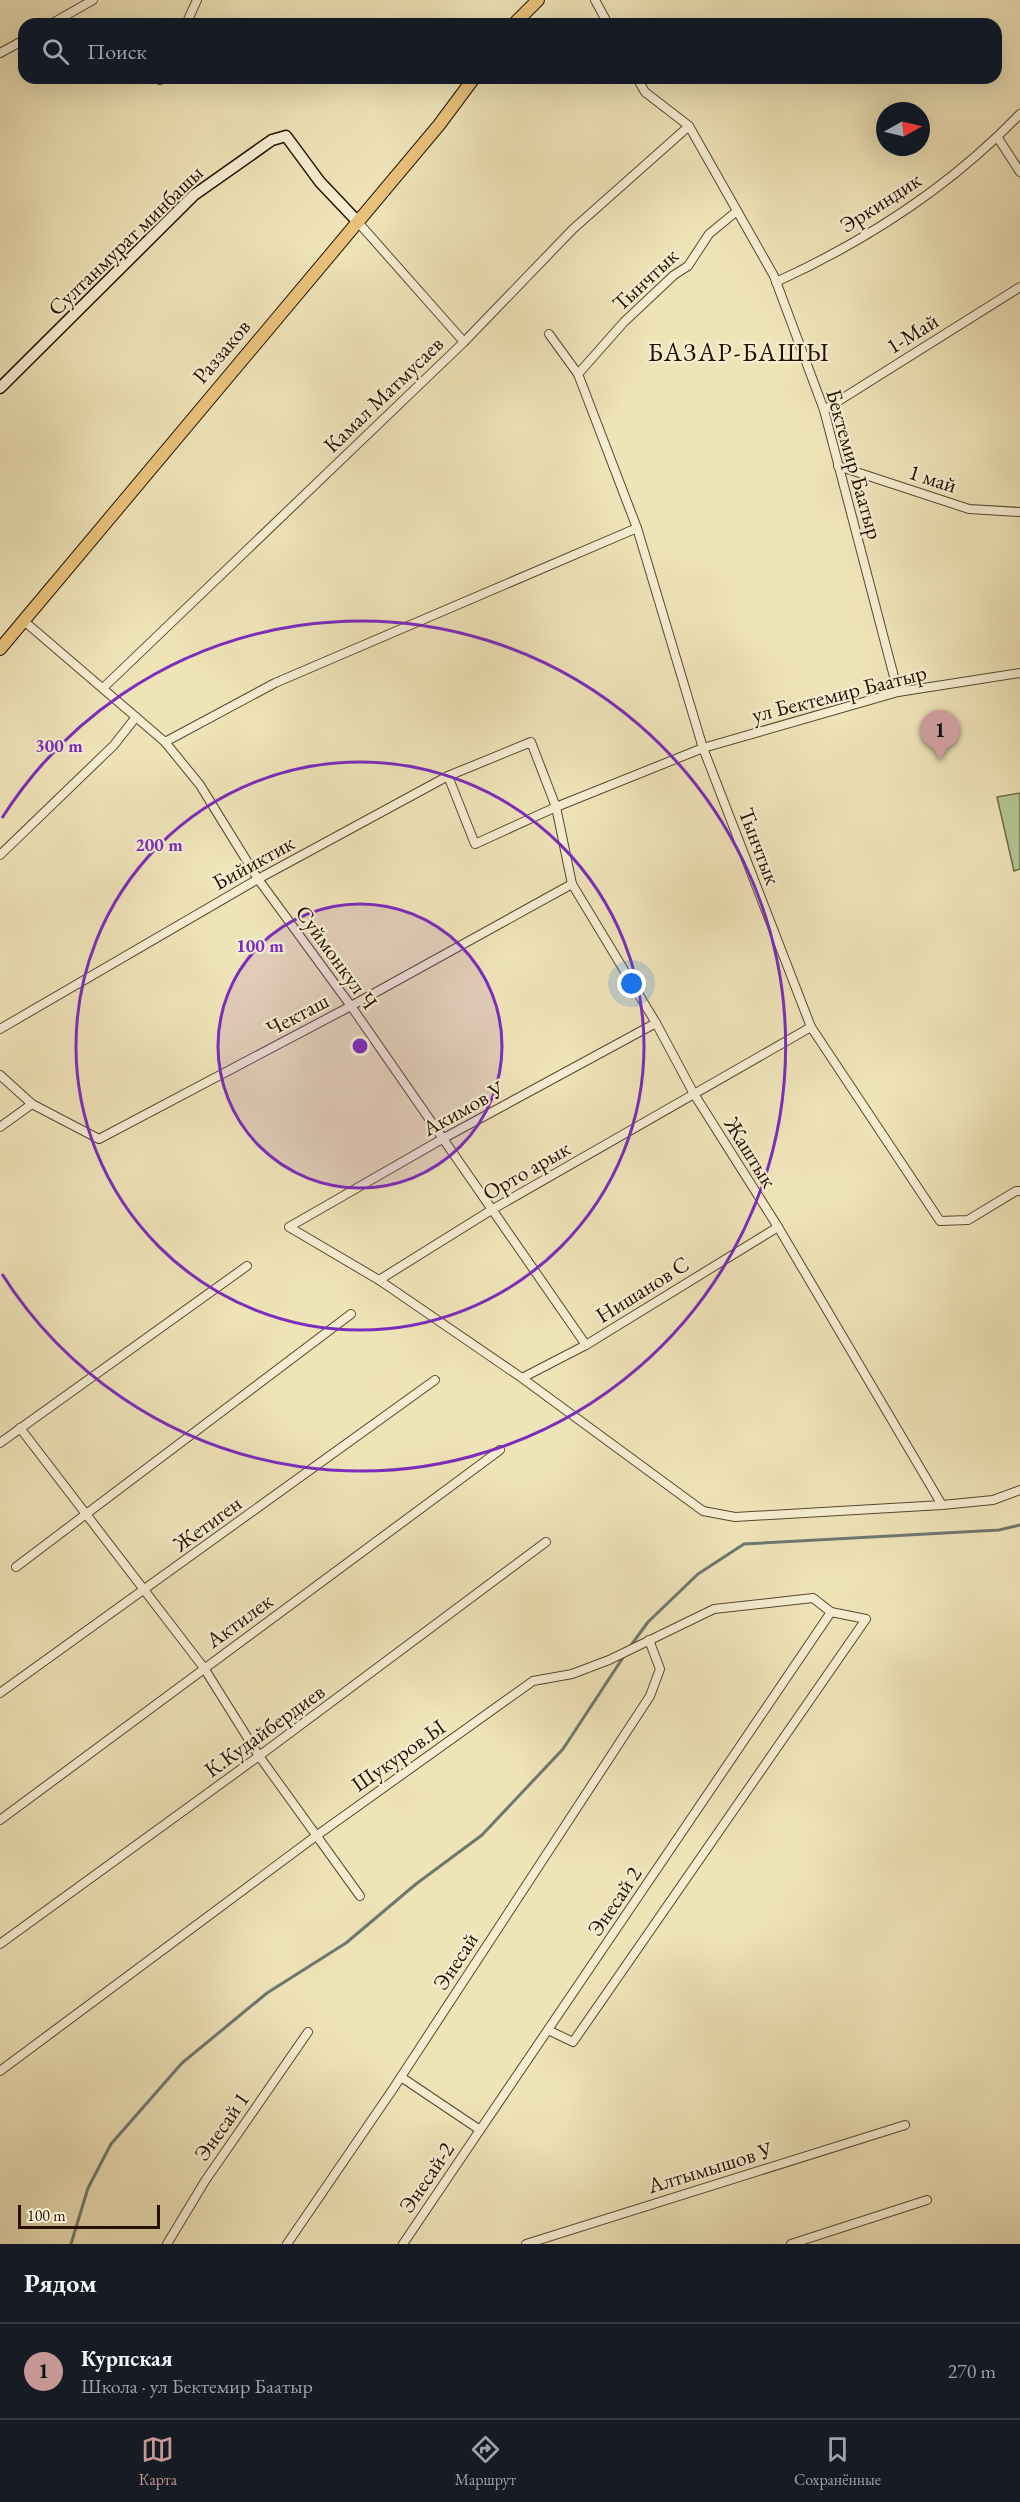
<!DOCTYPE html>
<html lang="ru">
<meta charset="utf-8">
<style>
body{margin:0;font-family:"EB Garamond",serif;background:#20242c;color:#f1f3f6}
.compass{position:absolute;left:876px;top:102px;width:54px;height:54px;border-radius:50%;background:#171b24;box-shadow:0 6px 24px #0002;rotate:82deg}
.scale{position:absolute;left:18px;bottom:15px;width:142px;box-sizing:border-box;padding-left:6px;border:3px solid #261101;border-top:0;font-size:16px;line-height:21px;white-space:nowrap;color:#261101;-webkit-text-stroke:4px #f5edd1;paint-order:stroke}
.you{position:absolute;left:632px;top:984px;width:21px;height:21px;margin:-15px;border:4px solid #fff;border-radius:50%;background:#1a73e8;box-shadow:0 0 0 9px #1a73e833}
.badge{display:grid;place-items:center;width:39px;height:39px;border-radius:50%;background:#c59692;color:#111;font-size:20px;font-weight:700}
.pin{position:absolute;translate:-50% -50px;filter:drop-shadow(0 2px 3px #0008)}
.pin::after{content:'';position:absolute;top:32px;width:21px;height:18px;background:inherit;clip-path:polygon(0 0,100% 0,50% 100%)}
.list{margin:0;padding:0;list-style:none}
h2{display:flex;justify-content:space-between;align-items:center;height:78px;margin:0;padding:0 24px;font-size:26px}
h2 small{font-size:20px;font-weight:400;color:#9ea1a6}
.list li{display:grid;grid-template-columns:39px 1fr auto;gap:18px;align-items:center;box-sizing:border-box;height:96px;padding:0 24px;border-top:2px solid #363941}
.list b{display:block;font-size:22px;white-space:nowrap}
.list p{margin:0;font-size:20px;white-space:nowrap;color:#9ea1a6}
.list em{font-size:20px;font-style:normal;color:#9ea1a6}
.icon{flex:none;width:33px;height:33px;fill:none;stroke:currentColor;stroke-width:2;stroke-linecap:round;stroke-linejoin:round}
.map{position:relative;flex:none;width:1020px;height:2244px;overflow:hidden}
.search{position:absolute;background:#171b24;box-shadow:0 6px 24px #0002;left:18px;right:18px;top:18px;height:66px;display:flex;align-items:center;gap:15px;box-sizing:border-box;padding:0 21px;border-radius:18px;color:#9ea1a6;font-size:22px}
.sheet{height:174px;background:#171b24}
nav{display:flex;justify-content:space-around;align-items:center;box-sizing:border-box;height:84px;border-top:2px solid #363941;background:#171b24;font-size:16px;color:#9ea1a6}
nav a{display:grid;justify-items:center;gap:3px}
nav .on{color:#c59692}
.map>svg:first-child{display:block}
.green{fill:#b4c593;stroke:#6d6b4a;stroke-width:1.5}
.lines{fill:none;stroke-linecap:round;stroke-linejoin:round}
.stream{stroke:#6f7771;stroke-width:3}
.street-casing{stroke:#58462f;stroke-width:10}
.secondary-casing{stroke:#261101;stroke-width:13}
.primary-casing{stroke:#261101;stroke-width:14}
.street{stroke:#f5edd1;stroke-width:8}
.secondary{stroke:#f5edd1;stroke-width:10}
.primary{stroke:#e8c27c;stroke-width:12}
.ring{fill:none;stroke:#7b2cbf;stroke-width:3}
.labels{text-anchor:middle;stroke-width:4.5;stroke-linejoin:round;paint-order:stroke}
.street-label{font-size:22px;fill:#261101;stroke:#f5edd1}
.quarter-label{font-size:26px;letter-spacing:1.5px;fill:#261101;stroke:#f5edd1}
.centre{fill:#7b2cbf;stroke:#f5edd1;stroke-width:3}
.ring-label{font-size:18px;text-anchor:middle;font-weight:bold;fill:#7b2cbf;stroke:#f5edd1;stroke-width:4.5;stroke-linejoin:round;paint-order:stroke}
</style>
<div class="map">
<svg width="1020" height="2244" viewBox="0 0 1020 2244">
<rect width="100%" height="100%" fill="#efe3b8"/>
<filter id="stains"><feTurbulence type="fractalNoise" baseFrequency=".00333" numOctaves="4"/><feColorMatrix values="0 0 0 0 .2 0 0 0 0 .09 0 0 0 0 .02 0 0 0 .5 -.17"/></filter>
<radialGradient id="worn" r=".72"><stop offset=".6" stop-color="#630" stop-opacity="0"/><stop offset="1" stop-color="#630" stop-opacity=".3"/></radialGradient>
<path class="green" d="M 1020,793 L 1020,869 L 1014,871 L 997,797 Z"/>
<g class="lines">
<g class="stream">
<path d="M 629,1648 L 648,1622 L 698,1574 L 744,1544 L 999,1530 L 1020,1525"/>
<path d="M 71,2244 L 88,2188 L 111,2144 L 182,2063 L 267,1993 L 346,1943 L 416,1884 L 482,1835 L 563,1749 L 624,1656"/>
</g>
<g class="street-casing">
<g id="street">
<path d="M 595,0 L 608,24"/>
<path d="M 51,24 L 93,0"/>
<path d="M 186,24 L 197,0"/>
<path d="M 0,53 L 24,40"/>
<path d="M 637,78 L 645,92 L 689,126 L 774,276 L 824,410 L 898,692"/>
<path d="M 160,80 L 161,78"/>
<path d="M 998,138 L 1020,172"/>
<path d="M 357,221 L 464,342"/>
<path d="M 776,282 C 866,241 951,186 1020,114"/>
<path d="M 549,334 L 578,374 L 637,528 L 703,748 L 811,1027 L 940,1221 L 968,1220 L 1016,1191 L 1020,1191"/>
<path d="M 578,374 L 624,322 L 674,275 L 688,266 L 709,234 L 737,211"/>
<path d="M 824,410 L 1020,287"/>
<path d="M 838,466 L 969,509 L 1020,512"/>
<path d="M 24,621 L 165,742 L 200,785 L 258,879 L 351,1006 L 586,1345"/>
<path d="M 103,688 L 464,342 L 573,229 L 689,126"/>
<path d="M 165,742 L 275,683 L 637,528"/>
<path d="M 448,776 L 475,844 L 556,807 L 703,748 L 898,692 L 1020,673"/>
<path d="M 0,855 L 114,745 L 136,717"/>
<path d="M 656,1023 L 444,1138 L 289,1227 L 379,1280 L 522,1378 L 703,1511 L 735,1517 L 942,1505 L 993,1500 L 1020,1490"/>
<path d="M 0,1029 L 258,879 L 448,776 L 531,742 L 556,807 L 572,884 L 656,1023 L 694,1094 L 778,1227 L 942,1505"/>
<path d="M 0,1075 L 32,1104 L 99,1139 L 351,1006 L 572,884"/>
<path d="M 0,1127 L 32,1104"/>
<path d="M 379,1280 L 493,1209 L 811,1027"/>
<path d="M 522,1378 L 586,1345 L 778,1227"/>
<path d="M 20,1428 L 204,1668 L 259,1756 L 360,1896"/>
<path d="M 0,1443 L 247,1266"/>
<path d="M 16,1567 L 351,1314"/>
<path d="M 0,1693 L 435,1380"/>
<path d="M 0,1820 L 500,1450"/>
<path d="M 0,1944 L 259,1756 L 546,1542"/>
<path d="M 0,2071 L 316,1836 L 533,1681 L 572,1674 L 609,1660 L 714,1609 L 813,1598 L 831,1612 L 866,1619 L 573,2042 L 548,2030"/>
<path d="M 401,2077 L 480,2130 L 831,1612"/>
<path d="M 167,2244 L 205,2181 L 308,2032"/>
<path d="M 287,2244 L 393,2089 L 650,1696 L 660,1669 L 649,1640"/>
<path d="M 403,2244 L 480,2130"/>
<path d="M 526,2244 L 905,2125"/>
<path d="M 791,2244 L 927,2200"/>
</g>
</g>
<g class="secondary-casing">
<path id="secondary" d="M 0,388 L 194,195 L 272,140 L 286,136 L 320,182 L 357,221"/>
</g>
<g class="primary-casing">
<g id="primary">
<path d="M 514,24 L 538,0"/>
<path d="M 0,649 L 439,125 L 474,78"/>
</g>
</g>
<use href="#street" class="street"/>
<use href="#secondary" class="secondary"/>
<use href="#primary" class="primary"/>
</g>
<circle cx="360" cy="1046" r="142" fill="#7b2cbf" fill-opacity=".12"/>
<g class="ring">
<circle cx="360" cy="1046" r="142"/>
<circle cx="360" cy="1046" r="284"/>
<path d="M2 818A425 425 0 1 1 2 1274"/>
</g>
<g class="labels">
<g class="street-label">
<text transform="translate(880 202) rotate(-33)" y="8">Эркиндик</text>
<text transform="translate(125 240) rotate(-44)" y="8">Султанмурат минбашы</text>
<text transform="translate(645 279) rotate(-43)" y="8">Тынчтык</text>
<text transform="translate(912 333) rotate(-32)" y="8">1-Май</text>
<text transform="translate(221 351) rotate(-50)" y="8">Раззаков</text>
<text transform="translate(383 394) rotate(-44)" y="8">Камал Матмусаев</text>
<text transform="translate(855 464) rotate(74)" y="8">Бектемир Баатыр</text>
<text transform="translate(933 478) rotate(18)" y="8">1 май</text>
<text transform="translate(839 693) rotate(-14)" y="8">ул Бектемир Баатыр</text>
<text transform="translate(760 846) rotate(69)" y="8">Тынчтык</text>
<text transform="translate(253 862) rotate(-29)" y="8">Бийиктик</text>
<text transform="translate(337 957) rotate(54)" y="8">Суймонкул Ч</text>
<text transform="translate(297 1014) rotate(-28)" y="8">Чекташ</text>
<text transform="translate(463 1108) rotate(-29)" y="8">Акимов У</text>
<text transform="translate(751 1152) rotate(58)" y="8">Жаштык</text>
<text transform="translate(526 1170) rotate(-30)" y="8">Орто арык</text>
<text transform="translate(642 1289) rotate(-32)" y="8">Нишанов С</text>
<text transform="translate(207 1523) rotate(-36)" y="8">Жетиген</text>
<text transform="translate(239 1620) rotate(-36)" y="8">Актилек</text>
<text transform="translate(264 1730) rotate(-36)" y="8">К.Кудайбердиев</text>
<text transform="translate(398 1755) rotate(-35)" y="8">Шукуров.Ы</text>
<text transform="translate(614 1901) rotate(-56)" y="8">Энесай 2</text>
<text transform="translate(455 1961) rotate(-57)" y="8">Энесай</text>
<text transform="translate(221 2126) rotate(-55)" y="8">Энесай 1</text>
<text transform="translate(710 2167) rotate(-17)" y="8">Алтымышов У</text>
<text transform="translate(426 2177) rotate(-56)" y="8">Энесай-2</text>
</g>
<g class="quarter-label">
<text x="739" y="361">БАЗАР-БАШЫ</text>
</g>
</g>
<circle cx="360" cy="1046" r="9" class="centre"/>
<g class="ring-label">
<text x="59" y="752">300 m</text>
<text x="159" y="851">200 m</text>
<text x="260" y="952">100 m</text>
</g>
<rect width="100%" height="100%" filter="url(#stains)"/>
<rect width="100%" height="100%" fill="url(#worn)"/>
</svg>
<svg class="compass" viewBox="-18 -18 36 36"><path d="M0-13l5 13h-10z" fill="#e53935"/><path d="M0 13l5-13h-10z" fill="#9ea1a6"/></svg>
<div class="scale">100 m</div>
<div class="you"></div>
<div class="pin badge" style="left:940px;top:760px">1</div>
<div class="search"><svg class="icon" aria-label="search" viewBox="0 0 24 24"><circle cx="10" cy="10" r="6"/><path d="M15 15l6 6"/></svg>Поиск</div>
</div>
<section class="sheet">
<h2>Рядом<small></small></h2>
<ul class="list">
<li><span class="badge">1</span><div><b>Курпская</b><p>Школа · ул Бектемир Баатыр</p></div><em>270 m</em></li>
</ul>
</section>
<nav>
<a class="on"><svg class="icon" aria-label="map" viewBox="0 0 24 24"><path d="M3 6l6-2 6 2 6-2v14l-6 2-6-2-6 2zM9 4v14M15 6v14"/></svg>Карта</a>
<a><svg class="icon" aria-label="directions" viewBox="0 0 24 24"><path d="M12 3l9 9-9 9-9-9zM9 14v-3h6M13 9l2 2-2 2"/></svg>Маршрут</a>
<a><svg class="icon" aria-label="saved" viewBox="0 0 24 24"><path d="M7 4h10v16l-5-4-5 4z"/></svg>Сохранённые</a>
</nav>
